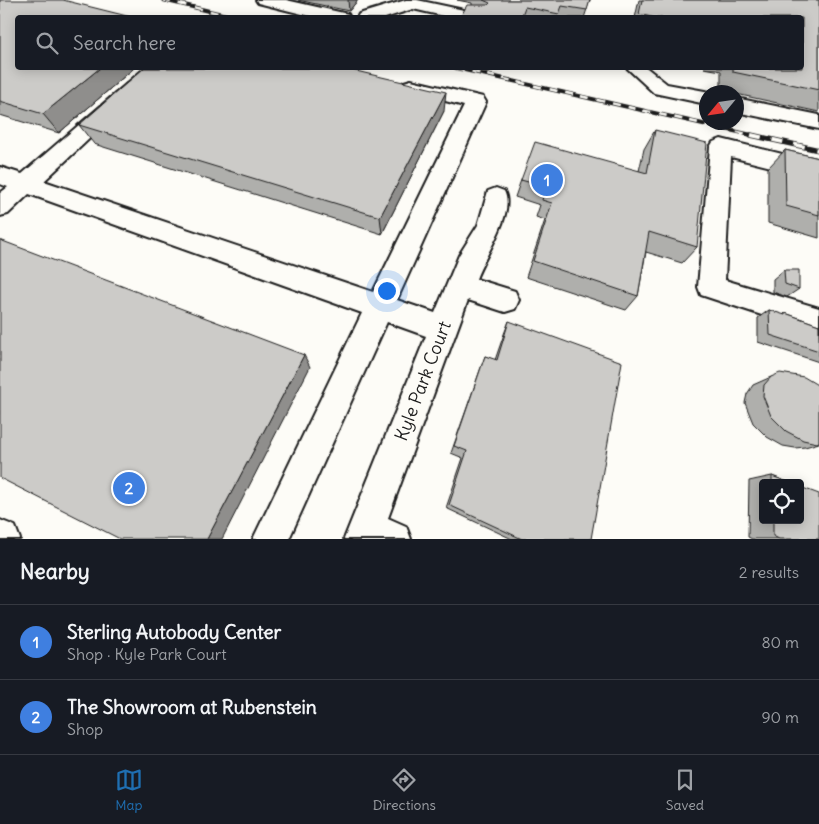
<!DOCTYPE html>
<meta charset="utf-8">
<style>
body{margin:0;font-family:Delius,sans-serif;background:#242831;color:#f1f3f6}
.controls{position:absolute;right:15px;bottom:15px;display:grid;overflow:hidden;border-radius:5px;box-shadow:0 2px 12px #0003}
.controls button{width:45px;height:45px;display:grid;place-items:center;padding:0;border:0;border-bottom:1px solid #363941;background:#171b24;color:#f1f3f6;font:25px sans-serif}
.compass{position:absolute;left:699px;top:85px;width:45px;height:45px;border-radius:50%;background:#171b24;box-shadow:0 2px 12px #0003;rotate:241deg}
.you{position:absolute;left:386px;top:290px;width:18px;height:18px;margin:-12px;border:4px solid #fff;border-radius:50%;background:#1a73e8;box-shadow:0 0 0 8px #1a73e833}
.badge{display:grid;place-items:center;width:32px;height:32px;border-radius:50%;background:#1f6fb2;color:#fff;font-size:16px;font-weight:700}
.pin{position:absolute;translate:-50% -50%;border:2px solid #fff;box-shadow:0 1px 5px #0006}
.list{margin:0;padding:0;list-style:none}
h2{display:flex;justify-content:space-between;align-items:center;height:65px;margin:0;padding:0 20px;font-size:21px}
h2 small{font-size:16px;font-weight:400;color:#9ea1a6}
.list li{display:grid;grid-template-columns:32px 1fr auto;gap:15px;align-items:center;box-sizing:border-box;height:75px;padding:0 20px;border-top:1px solid #363941}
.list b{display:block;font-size:19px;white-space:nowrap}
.list p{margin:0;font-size:16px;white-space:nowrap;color:#9ea1a6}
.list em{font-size:16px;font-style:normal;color:#9ea1a6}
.icon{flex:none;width:28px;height:28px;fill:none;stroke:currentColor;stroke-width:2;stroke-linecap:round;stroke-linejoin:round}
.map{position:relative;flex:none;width:819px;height:539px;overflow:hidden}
.search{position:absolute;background:#171b24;box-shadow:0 2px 12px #0003;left:15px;right:15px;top:15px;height:55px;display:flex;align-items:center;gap:12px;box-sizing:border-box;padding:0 18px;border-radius:5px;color:#9ea1a6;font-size:19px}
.sheet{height:215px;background:#171b24}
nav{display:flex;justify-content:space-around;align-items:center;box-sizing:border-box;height:70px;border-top:1px solid #363941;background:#171b24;font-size:14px;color:#9ea1a6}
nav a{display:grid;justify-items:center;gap:2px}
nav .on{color:#1f6fb2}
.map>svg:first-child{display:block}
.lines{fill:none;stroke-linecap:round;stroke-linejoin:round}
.minor-casing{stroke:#1c1c1c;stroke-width:4}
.minor{fill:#fdfcf7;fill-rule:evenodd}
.rail-far1-casing{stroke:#1c1c1c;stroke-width:4}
.rail-casing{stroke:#1c1c1c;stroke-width:5.5}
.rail-far1{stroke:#fdfcf7;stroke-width:2.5;stroke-dasharray:8;stroke-linecap:butt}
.rail{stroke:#fdfcf7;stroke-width:4;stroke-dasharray:11;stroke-linecap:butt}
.wall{fill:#afafac;stroke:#1c1c1c}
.shaded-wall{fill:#8f8e8c;stroke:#1c1c1c}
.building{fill:#cccbc8;stroke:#1c1c1c}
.labels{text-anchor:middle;stroke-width:4.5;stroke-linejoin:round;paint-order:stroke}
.street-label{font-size:18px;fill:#1c1c1c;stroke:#fdfcf7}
</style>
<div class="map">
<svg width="819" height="539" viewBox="0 0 819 539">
<rect width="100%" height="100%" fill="#fdfcf7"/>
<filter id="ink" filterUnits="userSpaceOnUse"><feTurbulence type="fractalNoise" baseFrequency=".02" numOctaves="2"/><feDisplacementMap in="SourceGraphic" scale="10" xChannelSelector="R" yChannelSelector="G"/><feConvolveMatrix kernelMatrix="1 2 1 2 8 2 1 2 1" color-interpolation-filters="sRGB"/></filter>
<g filter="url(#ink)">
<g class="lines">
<g class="minor-casing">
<g id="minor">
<path d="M 256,0 L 286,0 L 348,14 L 350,18 L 318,18 L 258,3 Z"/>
<path d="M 406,0 L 417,0 L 478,13 L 486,18 L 452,18 L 413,9 L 385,18 L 357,18 L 359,14 Z"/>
<path d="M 145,68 L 165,68 L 44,181 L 373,292 L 464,106 L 404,90 L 401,86 L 404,82 L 411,80 L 483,97 L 486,102 L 397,300 L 435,313 L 459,255 L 478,225 L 488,191 L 496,188 L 504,191 C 516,213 484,256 476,279 L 515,291 L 519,300 L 515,309 L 505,312 L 468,300 L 388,518 L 406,526 L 411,539 L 344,539 L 426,336 L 387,322 L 289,539 L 253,539 L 362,313 L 29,194 L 8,214 L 0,216 L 0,193 L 8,187 L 0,184 L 0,167 L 22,174 Z"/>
<path d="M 627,68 L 647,68 L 667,84 L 710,92 L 706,92 L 706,104 L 654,93 Z"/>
<path d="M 736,98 L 819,115 L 819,129 L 736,112 Z"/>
<path d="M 721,139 L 819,163 L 819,179 L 731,157 L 725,280 L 819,308 L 819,334 L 701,295 L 698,287 L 710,147 L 713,142 Z"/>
<path d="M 0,520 L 15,526 L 20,539 L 0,539 Z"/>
</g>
</g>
<use href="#minor" class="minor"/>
<g class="rail-far1-casing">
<g id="rail-far1">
<path d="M 163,0 L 239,18"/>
<path d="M 456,68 L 756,136"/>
</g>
</g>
<g class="rail-casing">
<path id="rail" d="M 751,135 L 819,150"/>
</g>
<use href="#rail-far1" class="rail-far1"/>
<use href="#rail" class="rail"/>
</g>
<g class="wall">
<path d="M 0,0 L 18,68 L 134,68 L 59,133 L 0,115 Z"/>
<path d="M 298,0 L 358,0 L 349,11 Z"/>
<path d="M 457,0 L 590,0 L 584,18 L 460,18 L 472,5 L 472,3 Z"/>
<path d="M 639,0 L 819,0 L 819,112 L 736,94 L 736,92 L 731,92 L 721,90 L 721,71 L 704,68 L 802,68 L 802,18 L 635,18 Z"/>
<path d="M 444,111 L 382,234 L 94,144 L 79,125 Z"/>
<path d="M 655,130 L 697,247 L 682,263 L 646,252 L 638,296 L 626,310 L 526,277 L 545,220 L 536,217 L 540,205 L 515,197 L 521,180 L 639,171 L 644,149 Z"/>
<path d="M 785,150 L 819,158 L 819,238 L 768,223 L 768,168 Z"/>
<path d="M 784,270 L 799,289 L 787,297 L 773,292 L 773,279 Z"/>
<path d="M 769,310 L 783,315 L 785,313 L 819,325 L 819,362 L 758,342 L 758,318 Z"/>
<path d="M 509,321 L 591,539 L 512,539 L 446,508 L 463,458 L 451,453 L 485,356 L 495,360 L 504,334 Z"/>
<path d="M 771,377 L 819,386 L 819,443 L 805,447 L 795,448 L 783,446 L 767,437 L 753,423 L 745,403 L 747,394 L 753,385 Z"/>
<path d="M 772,476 L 790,483 L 763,483 L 763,520 L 800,520 L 819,539 L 752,539 L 748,537 L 749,481 Z"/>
</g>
<g class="shaded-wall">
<path d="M 348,0 L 358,0 L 349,11 Z"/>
<path d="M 100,68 L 134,68 L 59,133 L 43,114 Z"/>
<path d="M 446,92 L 444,111 L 382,234 L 380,217 Z"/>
<path d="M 304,355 L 310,367 L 222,539 L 207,539 Z"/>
</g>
<g class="building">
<path d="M 0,0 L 63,0 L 135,18 L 18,18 L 18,68 L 100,68 L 43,114 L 0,101 Z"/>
<path d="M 483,0 L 590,0 L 587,10 L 562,6 L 559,14 L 525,7 L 521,18 L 460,18 L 467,5 L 488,5 L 490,3 Z"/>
<path d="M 642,0 L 819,0 L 819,90 L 733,72 L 733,68 L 802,68 L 802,18 L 656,18 L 639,14 Z"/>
<path d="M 144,68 L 343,68 L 446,92 L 380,217 L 79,125 Z"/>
<path d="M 655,130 L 707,143 L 697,247 L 649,232 L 638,296 L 533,261 L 552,203 L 542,200 L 546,187 L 521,180 L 535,142 L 647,173 Z"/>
<path d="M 785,150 L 819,158 L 819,215 L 786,206 Z"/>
<path d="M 0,240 L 304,355 L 207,539 L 120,539 L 0,478 Z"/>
<path d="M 784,270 L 799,270 L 799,289 L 785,284 Z"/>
<path d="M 769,310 L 785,315 L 785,313 L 819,325 L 819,351 L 770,335 Z"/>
<path d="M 509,321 L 622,362 L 591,539 L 522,539 L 449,505 L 467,451 L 454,446 L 485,356 L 497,360 Z"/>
<path d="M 780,373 L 804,377 L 819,386 L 819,442 L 817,443 L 803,440 L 786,431 L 771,416 L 763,396 L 764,385 L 771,377 Z"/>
<path d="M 772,476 L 790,483 L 772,483 Z"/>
<path d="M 800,487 L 819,494 L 819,539 L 779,539 L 773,536 L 773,520 L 800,520 Z"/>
</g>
</g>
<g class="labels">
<g class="street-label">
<text transform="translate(423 381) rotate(-69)" y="6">Kyle Park Court</text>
</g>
</g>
</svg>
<div class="controls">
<button><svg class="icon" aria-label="locate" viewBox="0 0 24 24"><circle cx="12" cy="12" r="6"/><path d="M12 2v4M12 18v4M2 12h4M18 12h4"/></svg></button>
</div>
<svg class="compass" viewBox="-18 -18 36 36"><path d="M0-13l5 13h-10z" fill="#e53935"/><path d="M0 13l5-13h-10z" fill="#9ea1a6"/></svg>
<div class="you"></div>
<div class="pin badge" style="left:547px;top:180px;background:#3f7fe0">1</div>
<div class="pin badge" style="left:129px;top:488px;background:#3f7fe0">2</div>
<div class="search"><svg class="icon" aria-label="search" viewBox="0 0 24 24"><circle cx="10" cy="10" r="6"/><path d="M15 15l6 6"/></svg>Search here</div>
</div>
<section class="sheet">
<h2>Nearby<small>2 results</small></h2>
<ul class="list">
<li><span class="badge" style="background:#3f7fe0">1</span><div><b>Sterling Autobody Center</b><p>Shop · Kyle Park Court</p></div><em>80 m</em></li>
<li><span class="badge" style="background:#3f7fe0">2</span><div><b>The Showroom at Rubenstein</b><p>Shop</p></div><em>90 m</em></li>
</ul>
</section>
<nav>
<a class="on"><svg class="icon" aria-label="map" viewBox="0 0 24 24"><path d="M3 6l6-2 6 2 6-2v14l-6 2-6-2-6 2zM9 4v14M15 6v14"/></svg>Map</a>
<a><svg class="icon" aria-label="directions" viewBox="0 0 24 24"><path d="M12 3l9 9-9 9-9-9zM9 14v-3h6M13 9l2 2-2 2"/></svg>Directions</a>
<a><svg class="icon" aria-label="saved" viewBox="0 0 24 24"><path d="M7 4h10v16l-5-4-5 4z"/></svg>Saved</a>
</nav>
